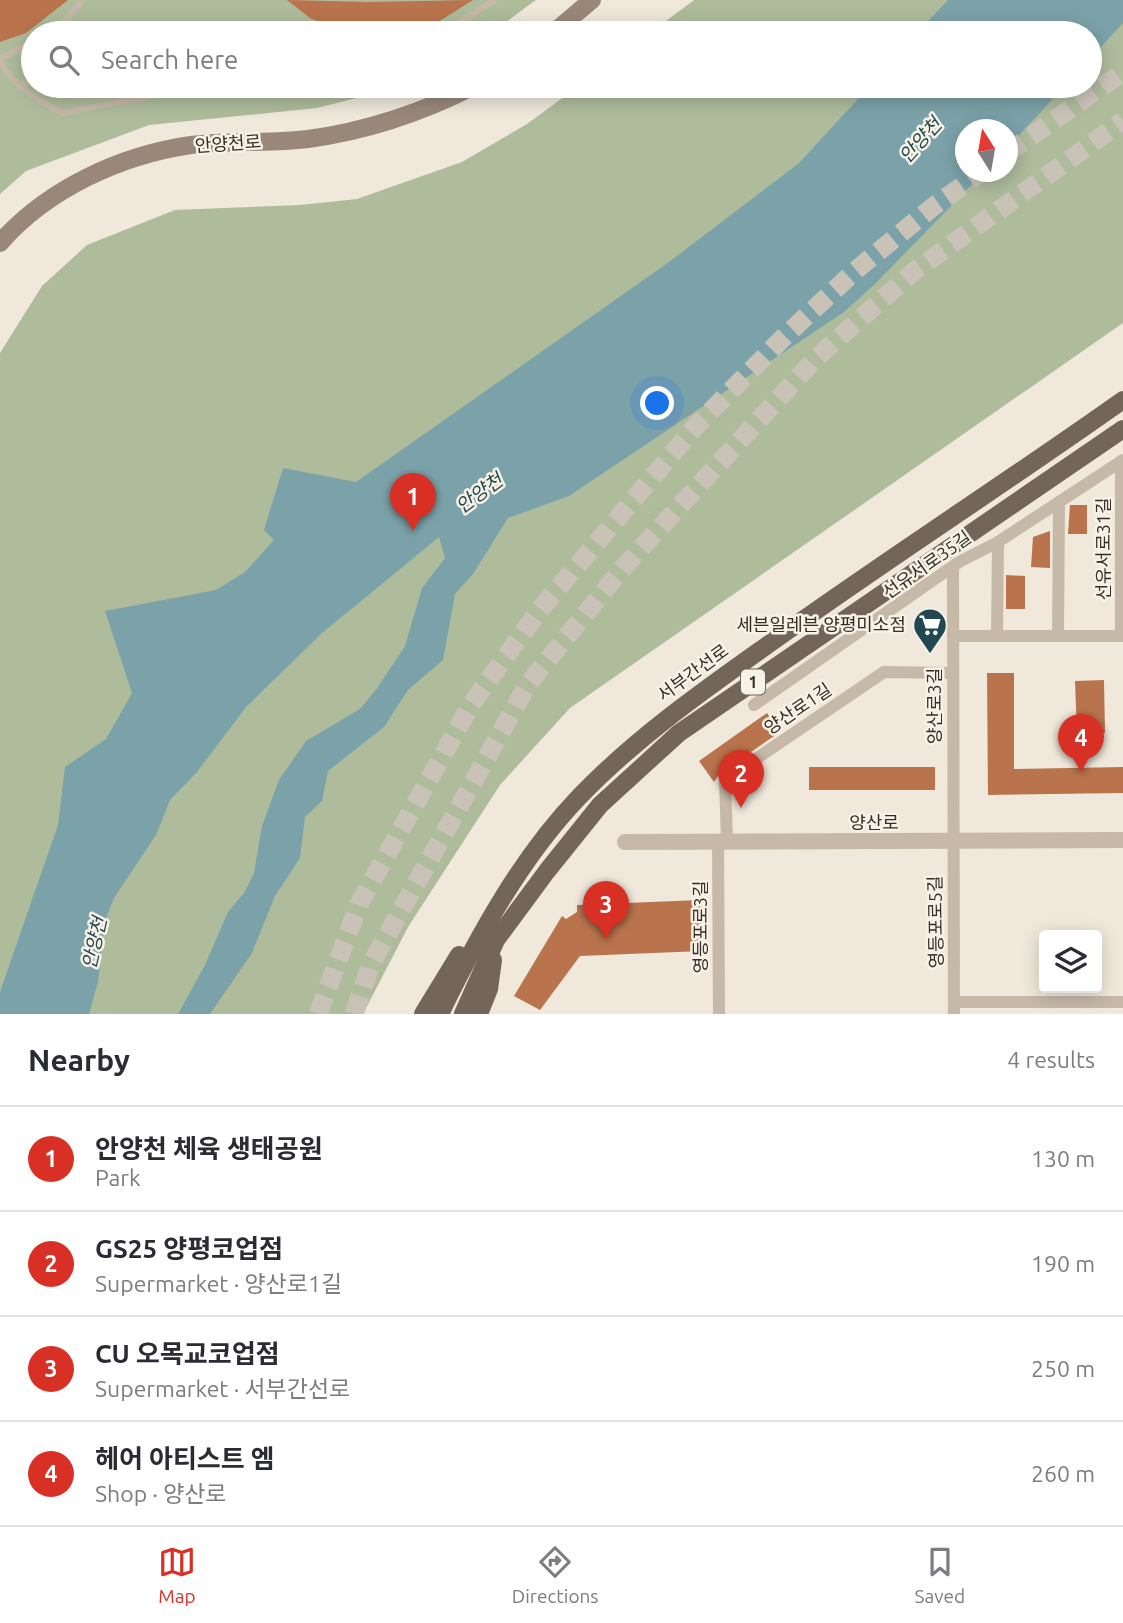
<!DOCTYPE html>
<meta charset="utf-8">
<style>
body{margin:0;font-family:Ubuntu,"Noto Sans KR",sans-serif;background:#f2f2f3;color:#2b2b33}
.controls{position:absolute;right:21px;bottom:21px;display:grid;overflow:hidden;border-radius:7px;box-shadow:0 4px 18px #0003}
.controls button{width:63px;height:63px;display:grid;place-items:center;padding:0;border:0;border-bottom:2px solid #e1e1e2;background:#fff;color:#2b2b33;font:35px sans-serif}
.compass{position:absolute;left:955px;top:119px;width:63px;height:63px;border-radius:50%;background:#fff;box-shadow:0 4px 18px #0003;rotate:349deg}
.you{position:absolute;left:658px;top:404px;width:24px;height:24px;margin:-18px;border:5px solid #fff;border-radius:50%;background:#1a73e8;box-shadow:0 0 0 10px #1a73e833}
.badge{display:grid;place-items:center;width:46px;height:46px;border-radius:50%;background:#d93025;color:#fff;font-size:23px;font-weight:700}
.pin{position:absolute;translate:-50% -58px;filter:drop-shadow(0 2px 4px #0008)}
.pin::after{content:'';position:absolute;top:37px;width:24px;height:21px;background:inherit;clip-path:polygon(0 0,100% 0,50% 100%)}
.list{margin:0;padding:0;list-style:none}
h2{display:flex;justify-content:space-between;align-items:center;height:91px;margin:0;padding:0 28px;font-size:30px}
h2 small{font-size:23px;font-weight:400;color:#7c7c81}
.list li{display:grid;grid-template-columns:46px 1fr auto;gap:21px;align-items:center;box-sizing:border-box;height:105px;padding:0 28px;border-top:2px solid #e1e1e2}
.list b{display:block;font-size:26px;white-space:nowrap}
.list p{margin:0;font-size:23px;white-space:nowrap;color:#7c7c81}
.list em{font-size:23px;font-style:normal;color:#7c7c81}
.icon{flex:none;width:38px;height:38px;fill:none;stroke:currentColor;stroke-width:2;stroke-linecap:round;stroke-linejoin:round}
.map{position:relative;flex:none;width:1123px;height:1014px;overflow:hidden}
.search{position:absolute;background:#fff;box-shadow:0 4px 18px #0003;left:21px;right:21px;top:21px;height:77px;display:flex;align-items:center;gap:18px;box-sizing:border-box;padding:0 24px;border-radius:38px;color:#7c7c81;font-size:26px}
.sheet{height:511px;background:#fff}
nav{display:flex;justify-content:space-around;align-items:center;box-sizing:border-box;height:98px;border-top:2px solid #e1e1e2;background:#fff;font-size:19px;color:#7c7c81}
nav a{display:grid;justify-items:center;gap:4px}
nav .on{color:#d93025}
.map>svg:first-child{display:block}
.green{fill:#aebc9c;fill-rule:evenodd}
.water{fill:#7ca2a9}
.building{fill:#ba744d}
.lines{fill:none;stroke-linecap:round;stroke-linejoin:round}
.trunk-tunnel{stroke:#c9c2b7;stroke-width:19;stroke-dasharray:19 10;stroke-linecap:butt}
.service{stroke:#c6b9a8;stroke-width:6}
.minor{stroke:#c6b9a8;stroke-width:12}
.tertiary{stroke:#c6b9a8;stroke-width:16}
.secondary{stroke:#99887a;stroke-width:18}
.primary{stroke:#74655a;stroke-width:18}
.labels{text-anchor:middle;stroke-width:5;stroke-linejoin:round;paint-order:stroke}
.shield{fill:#f7f1e6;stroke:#6e6760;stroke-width:2}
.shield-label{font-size:16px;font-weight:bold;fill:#332c27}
.street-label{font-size:18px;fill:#332c27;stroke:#f7f1e6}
.poi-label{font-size:18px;fill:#332c27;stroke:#f7f1e6;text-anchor:end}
.water-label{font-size:19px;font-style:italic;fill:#214850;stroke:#f7f1e6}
</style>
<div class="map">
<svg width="1123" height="1014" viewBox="0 0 1123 1014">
<rect width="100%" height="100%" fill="#efe8db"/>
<g class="green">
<path d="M 0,0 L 536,0 L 491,33 L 33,33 L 33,86 L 404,86 L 317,108 L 149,125 L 26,171 L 0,194 Z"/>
<path d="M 694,0 L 1123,0 L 1123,323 L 570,708 L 500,785 L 408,927 L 363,1014 L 0,1014 L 0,353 L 42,286 L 87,245 L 175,210 L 300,205 L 357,199 L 462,162 L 527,124 L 579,86 L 1090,86 L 1090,33 L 650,33 ZM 965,130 L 1007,130 L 1007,172 L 965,172 Z"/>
</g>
<g class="water">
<path d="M 948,0 L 1123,0 L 1123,23 L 1090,59 L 1090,33 L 917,33 Z"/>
<path d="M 870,86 L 1065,86 L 1008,147 L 1007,130 L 965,130 L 965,172 L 984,172 L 875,284 L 844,312 L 569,496 L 508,518 L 473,574 L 455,594 L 443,660 L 408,690 L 384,727 L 328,771 L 322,801 L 305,817 L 300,858 L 275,896 L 252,953 L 210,1014 L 178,1014 L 204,967 L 228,912 L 244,893 L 254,873 L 262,826 L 279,780 L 306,741 L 360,709 L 375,691 L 405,646 L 422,588 L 445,558 L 439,537 L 321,634 L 246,707 L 197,772 L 170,800 L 156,835 L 114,898 L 105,921 L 98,982 L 89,1014 L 0,1014 L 0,992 L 58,825 L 65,767 L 106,739 L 132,693 L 105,611 L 216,590 L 245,572 L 274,540 L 264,530 L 283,468 L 356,482 L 669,262 L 799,163 Z"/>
</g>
<g class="building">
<path d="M 0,0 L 68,0 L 26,33 L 0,42 Z"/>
<path d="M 287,0 L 368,2 L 473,0 L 430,27 L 403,33 L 345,33 L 310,18 Z"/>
<path d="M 1070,505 L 1087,505 L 1087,534 L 1068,534 Z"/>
<path d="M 1050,531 L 1050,568 L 1031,567 L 1033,537 Z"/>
<path d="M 1006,575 L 1025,576 L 1025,609 L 1006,609 Z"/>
<path d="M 987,673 L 1014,673 L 1014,769 L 1123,767 L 1123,793 L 988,795 Z"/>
<path d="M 1104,680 L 1105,733 L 1077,734 L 1075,681 Z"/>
<path d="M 767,713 L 780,732 L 720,773 L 714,782 L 699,761 Z"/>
<rect x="809" y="767" width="126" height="23"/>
<path d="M 700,900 L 702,951 L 580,956 L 540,1010 L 514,996 L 562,916 L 566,919 L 577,912 L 577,905 Z"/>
</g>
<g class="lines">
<g class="trunk-tunnel">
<path d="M 1007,153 L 1123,72"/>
<path d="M 318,1014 L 359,904 L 472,703 L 538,612 L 695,427 L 785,336 L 856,270 L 934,206 L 982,172"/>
<path d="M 354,1014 L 371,964 L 528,684 L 622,569 L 814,360 L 913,272 L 1123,121"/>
</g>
<g class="service">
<path d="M 47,33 L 65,21 L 82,0"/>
<path d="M 444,33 L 494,0"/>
<path d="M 0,58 L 33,43"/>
<path d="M 0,61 C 12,85 39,101 62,113 L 201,86"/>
<path d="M 19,85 L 32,82"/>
</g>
<g class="minor">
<path d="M 953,570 L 954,1014"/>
<path d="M 953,636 L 1123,636"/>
<path d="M 997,636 L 998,542"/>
<path d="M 1058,636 L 1059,502"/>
<path d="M 1121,636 L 1121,461"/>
<path d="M 754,705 L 959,562 L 998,542 L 1123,460"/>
<path d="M 718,841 L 719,1014"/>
<path d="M 727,841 L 725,780 L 884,672 L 953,673"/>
<path d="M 954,1002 L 1123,1002"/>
</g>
<path class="tertiary" d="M 625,842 L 1123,840"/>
<g class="secondary">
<path d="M 553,33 L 592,0"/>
<path d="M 0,243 C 47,189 121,155 191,145 C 229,140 269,144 308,139 C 367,131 421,113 474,86"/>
</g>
<g class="primary">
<path d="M 423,1014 L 459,955"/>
<path d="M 440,1014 C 477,938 521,857 580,796 C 637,737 703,691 769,644 C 886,560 1006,483 1123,400"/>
<path d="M 463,1014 L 496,940 L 547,871 L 600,805 L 679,733 L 1123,429"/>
<path d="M 479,1014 L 489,989 L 493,960"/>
</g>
</g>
<defs>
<g id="supermarket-pin" transform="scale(1.75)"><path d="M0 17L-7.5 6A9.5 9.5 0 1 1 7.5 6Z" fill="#214850" stroke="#f7f1e6"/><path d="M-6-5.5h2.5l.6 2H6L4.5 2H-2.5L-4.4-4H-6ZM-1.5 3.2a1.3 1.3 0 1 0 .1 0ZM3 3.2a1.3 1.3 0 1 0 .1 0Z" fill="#fff"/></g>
</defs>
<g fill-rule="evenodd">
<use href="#supermarket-pin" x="930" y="625"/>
</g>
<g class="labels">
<rect class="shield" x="741" y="669.5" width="24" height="25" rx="5"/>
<g class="shield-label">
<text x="753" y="688">1</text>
</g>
<g class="street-label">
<text transform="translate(228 144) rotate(-4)" y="6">안양천로</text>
<text transform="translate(1104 549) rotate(-90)" y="6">선유서로31길</text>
<text transform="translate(927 565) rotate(-35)" y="6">선유서로35길</text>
<text transform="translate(693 673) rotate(-36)" y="6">서부간선로</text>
<text transform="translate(935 706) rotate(-90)" y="6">양산로3길</text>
<text transform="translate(798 709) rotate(-34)" y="6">양산로1길</text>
<text x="874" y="829">양산로</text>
<text transform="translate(936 922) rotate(-91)" y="6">영등포로5길</text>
<text transform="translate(701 927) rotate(-90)" y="6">영등포로3길</text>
</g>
<g class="poi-label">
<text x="906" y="631">세븐일레븐 양평미소점</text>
</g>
<g class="water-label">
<text transform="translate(920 140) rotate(-48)" y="7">안양천</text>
<text transform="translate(479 493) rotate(-36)" y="7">안양천</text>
<text transform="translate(94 943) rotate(-77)" y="7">안양천</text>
</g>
</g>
</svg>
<div class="controls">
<button><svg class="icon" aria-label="layers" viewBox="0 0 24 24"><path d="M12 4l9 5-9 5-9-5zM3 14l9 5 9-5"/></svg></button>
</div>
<svg class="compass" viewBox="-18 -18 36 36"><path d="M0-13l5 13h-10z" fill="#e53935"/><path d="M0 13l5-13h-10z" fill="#7c7c81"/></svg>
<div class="you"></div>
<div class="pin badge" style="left:413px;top:531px">1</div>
<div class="pin badge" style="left:741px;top:808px">2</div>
<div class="pin badge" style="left:606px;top:939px">3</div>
<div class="pin badge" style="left:1081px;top:772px">4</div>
<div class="search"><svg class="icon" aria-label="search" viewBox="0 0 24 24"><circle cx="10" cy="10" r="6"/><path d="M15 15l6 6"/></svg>Search here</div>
</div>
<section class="sheet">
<h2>Nearby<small>4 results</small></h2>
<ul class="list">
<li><span class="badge">1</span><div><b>안양천 체육 생태공원</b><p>Park</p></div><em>130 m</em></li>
<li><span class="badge">2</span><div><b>GS25 양평코업점</b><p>Supermarket · 양산로1길</p></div><em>190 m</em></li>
<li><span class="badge">3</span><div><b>CU 오목교코업점</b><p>Supermarket · 서부간선로</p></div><em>250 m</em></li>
<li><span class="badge">4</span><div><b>헤어 아티스트 엠</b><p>Shop · 양산로</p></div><em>260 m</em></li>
</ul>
</section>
<nav>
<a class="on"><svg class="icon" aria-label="map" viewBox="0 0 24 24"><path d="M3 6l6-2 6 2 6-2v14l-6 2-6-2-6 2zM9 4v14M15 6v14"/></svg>Map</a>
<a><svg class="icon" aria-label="directions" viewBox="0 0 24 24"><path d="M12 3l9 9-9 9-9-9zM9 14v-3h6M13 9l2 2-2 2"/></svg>Directions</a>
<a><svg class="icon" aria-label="saved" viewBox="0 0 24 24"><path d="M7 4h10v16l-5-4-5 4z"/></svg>Saved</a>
</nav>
